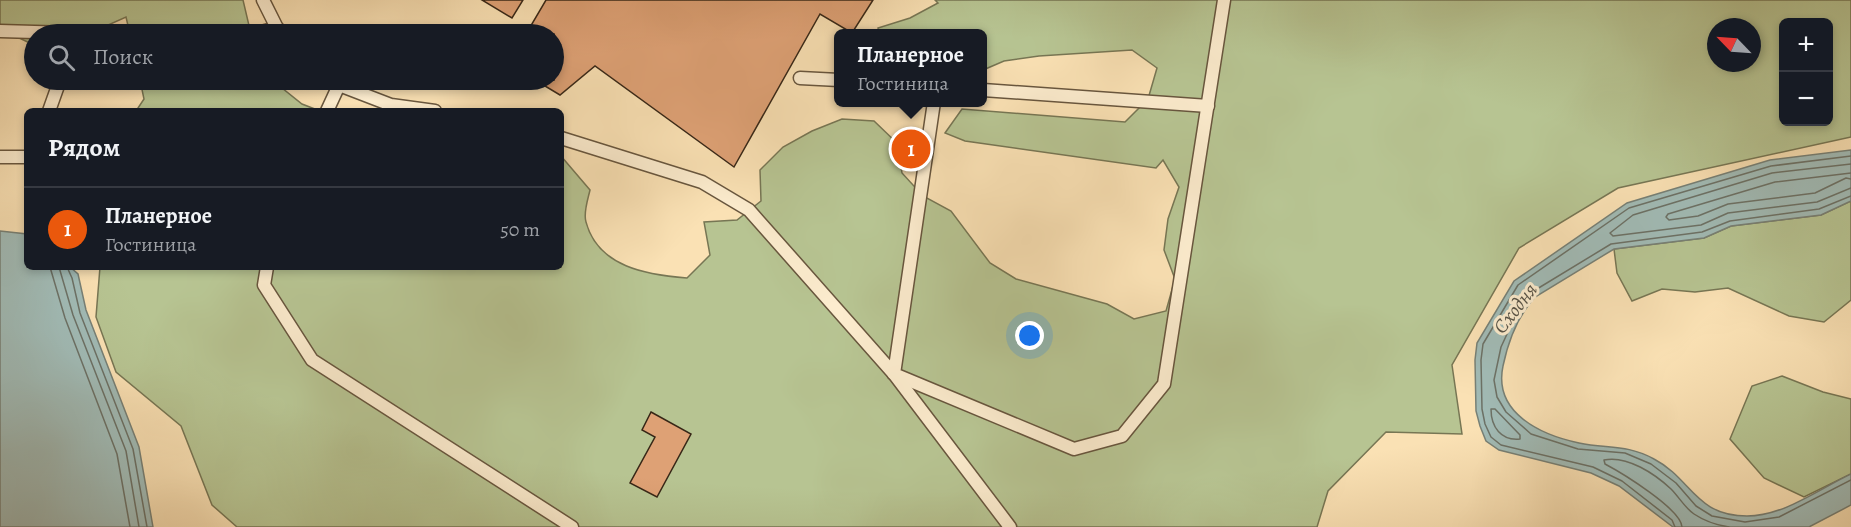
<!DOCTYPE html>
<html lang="ru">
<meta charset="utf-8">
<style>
body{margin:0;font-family:Alegreya,serif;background:#242831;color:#f1f3f6}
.controls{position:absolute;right:18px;top:18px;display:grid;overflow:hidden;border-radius:9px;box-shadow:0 3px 9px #0003}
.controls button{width:54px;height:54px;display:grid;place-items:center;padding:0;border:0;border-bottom:2px solid #363941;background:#171b24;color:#f1f3f6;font:30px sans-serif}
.compass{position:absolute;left:1707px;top:18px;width:54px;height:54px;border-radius:50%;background:#171b24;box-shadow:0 3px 9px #0003;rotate:295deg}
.you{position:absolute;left:1030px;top:336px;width:21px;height:21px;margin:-15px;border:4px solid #fff;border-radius:50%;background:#1a73e8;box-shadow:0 0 0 9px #1a73e833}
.badge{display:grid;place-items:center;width:39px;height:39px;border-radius:50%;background:#ea580c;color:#fff;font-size:20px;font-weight:700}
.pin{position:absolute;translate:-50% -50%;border:3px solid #fff;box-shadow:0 2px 6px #0006}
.popup{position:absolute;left:834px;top:29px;width:153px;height:78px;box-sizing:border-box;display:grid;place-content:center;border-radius:9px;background:#171b24;filter:drop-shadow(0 2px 4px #0005);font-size:20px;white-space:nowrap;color:#9ea1a6}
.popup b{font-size:22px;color:#f1f3f6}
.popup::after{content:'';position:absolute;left:50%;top:100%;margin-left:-12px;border:12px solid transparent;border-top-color:#171b24}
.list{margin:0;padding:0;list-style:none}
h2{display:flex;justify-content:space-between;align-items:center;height:78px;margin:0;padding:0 24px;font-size:26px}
h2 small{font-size:20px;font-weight:400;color:#9ea1a6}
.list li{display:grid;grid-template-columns:39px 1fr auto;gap:18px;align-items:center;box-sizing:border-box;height:84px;padding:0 24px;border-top:2px solid #363941}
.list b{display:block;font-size:22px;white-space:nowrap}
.list p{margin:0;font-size:20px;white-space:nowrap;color:#9ea1a6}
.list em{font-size:20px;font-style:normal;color:#9ea1a6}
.icon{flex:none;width:33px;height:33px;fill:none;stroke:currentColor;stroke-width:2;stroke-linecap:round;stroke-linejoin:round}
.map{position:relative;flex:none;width:1851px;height:527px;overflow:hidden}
.search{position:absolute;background:#171b24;box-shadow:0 3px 9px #0003;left:24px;top:24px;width:540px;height:66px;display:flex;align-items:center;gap:15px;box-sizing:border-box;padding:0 21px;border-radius:33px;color:#9ea1a6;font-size:22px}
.panel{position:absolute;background:#171b24;box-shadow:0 3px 9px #0003;left:24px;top:108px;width:540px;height:162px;border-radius:9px}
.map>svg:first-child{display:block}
.green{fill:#b7c492;stroke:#777654;stroke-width:1.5;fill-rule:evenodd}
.water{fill:#a1bbb6;stroke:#778076;stroke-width:1.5}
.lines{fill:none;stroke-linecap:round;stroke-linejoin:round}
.shore{stroke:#6c7166;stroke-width:1.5}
.building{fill:#dea175;stroke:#372717;stroke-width:1.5}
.lane-casing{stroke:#68563e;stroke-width:15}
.lane{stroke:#fcecce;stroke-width:12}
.labels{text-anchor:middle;stroke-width:6;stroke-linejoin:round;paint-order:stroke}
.water-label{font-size:20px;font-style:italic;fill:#575347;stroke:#fcecce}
</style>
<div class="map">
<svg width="1851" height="527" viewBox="0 0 1851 527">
<rect width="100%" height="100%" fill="#fae1b4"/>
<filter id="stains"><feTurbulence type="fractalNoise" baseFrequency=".00333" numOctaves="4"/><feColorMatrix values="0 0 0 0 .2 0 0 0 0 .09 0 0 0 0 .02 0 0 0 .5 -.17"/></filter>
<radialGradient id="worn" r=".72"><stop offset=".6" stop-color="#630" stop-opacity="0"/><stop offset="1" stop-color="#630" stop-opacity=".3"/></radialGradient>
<g class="green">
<path d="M 0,0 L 243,0 L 251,34 L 130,34 L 126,17 L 88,34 L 34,34 L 34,45 L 0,29 Z"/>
<path d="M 935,0 L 1851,0 L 1851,137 L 1618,188 L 1519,248 L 1452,365 L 1462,434 L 1386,432 L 1328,491 L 1317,527 L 237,527 L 212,505 L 181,426 L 116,372 L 96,317 L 100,267 L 561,267 L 561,156 L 590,190 C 588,199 583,213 586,222 C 598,267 647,275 687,278 L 710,255 L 704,222 L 737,220 L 761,201 L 760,170 L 783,147 L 812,131 L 842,119 L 874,121 L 897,143 L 902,173 L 923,196 L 951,211 L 990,263 L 1016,279 L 1107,304 L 1134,319 L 1166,311 L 1175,279 L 1164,250 L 1168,219 L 1179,187 L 1163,160 L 1156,168 L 965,141 L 945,133 L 962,109 L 1125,122 L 1148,99 L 1157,68 L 1132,50 L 1039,56 L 1004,61 L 983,70 L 983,33 L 879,33 L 878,28 L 910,18 L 938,3 ZM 1784,22 L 1828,22 L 1828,122 L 1784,122 ZM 1716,27 L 1752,27 L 1752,63 L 1716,63 Z"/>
<path d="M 140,80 L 272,80 L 302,104 L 320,111 L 136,111 L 144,99 Z"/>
<path d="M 1851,201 L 1851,300 L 1824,322 L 1789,316 L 1728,288 L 1695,292 L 1662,289 L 1632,301 L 1617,273 L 1614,249 L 1704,238 L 1731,226 L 1821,215 Z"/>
<path d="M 1782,376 L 1823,392 L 1851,399 L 1851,474 L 1804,497 L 1764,478 L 1730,439 L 1752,386 Z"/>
</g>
<g class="water">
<path d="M 1851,150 L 1851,201 L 1821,215 L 1731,226 L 1704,238 L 1614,249 L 1535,297 C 1518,316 1508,342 1503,366 C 1493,413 1541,435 1579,443 C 1607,449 1627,444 1654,459 C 1692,479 1695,516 1747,516 C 1784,516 1819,489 1851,474 L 1851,505 L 1809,527 L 1673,527 L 1619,486 L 1591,473 L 1499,450 L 1486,441 L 1480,426 L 1476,411 L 1475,360 L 1477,343 L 1514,281 L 1627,203 L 1770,160 Z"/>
<path d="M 0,231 L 27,234 L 27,267 L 70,267 L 78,274 L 86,310 L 139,447 L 153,527 L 0,527 Z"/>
</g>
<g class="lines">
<g class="shore">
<path d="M 1851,164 L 1772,173 L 1633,215 L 1610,233 L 1613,236 L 1701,225 L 1728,213 L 1817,202 L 1851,188"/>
<path d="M 1851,173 L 1775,182 L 1668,214 L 1666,217 L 1669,220 L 1698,216 L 1728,204 L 1815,193 L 1846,178 L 1851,179"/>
<path d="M 1851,196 L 1819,209 L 1730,221 L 1702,232 L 1611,244 L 1532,292 L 1521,304 L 1501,347 L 1494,380 L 1497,397 L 1506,412 L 1531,434 L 1578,449 L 1625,453 L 1651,464 L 1676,483 L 1696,506 L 1712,516 L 1745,522 L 1779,517 L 1851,480"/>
<path d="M 50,267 L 65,318 L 117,454 L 130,527"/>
<path d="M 59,267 L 73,315 L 126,451 L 139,527"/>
<path d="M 67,267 L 72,278 L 80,313 L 133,449 L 147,527"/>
<path d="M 1491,409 L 1495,409 L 1520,435 L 1520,439 C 1501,441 1491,427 1491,409 Z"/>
<path d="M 1675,527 L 1672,520 L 1622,481 L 1593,467 L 1501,445 L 1491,437 L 1485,424 L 1482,409 L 1481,360 L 1483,344 L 1518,285 L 1629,208 L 1771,166 L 1851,156"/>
<path d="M 1682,527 C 1681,509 1622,473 1605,464 L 1604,460 C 1627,455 1655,474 1671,489 C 1679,497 1685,508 1694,514 C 1706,522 1716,525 1729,527"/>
</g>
</g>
<g class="building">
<path d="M 482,0 L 523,0 L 512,18 Z"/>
<path d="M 873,0 L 852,33 L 820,14 L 734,167 L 595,66 L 560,95 L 535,80 L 554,80 L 554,34 L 526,34 L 546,0 Z"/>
<path d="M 651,412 L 691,434 L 657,497 L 630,483 L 655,437 L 642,430 Z"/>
</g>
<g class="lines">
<g class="lane-casing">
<g id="lane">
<path d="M 263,0 L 277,28 L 284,34"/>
<path d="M 0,31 L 104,34"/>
<path d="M 253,34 L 277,28"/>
<path d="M 800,78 L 839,80"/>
<path d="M 333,80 L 339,85 L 391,105 L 435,111"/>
<path d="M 983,90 L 1208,106"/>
<path d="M 934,102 L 894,374 L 1074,449 L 1122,436 L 1164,384 L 1224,0"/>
<path d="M 49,111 L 60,80"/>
<path d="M 327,111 L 339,85"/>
<path d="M 561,138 L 702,182 L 749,210 L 894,374 L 1010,527"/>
<path d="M 0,157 L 27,157"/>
<path d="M 267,267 L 264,285 L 312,360 L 572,527"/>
</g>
</g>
<use href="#lane" class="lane"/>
</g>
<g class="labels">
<g class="water-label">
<text transform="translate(1515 308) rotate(-52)" y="7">Сходня</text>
</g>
</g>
<rect width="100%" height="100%" filter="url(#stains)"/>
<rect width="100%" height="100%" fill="url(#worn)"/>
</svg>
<div class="controls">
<button>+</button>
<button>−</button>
</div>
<svg class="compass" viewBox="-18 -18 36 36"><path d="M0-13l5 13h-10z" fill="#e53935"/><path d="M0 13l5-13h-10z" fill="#9ea1a6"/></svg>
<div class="you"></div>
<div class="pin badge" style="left:911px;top:149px">1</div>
<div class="popup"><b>Планерное</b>Гостиница</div>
<div class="search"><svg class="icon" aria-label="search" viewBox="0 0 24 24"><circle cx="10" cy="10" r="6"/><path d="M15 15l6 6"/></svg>Поиск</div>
<section class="panel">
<h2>Рядом<small></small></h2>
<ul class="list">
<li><span class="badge">1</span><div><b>Планерное</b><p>Гостиница</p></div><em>50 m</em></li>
</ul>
</section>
</div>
